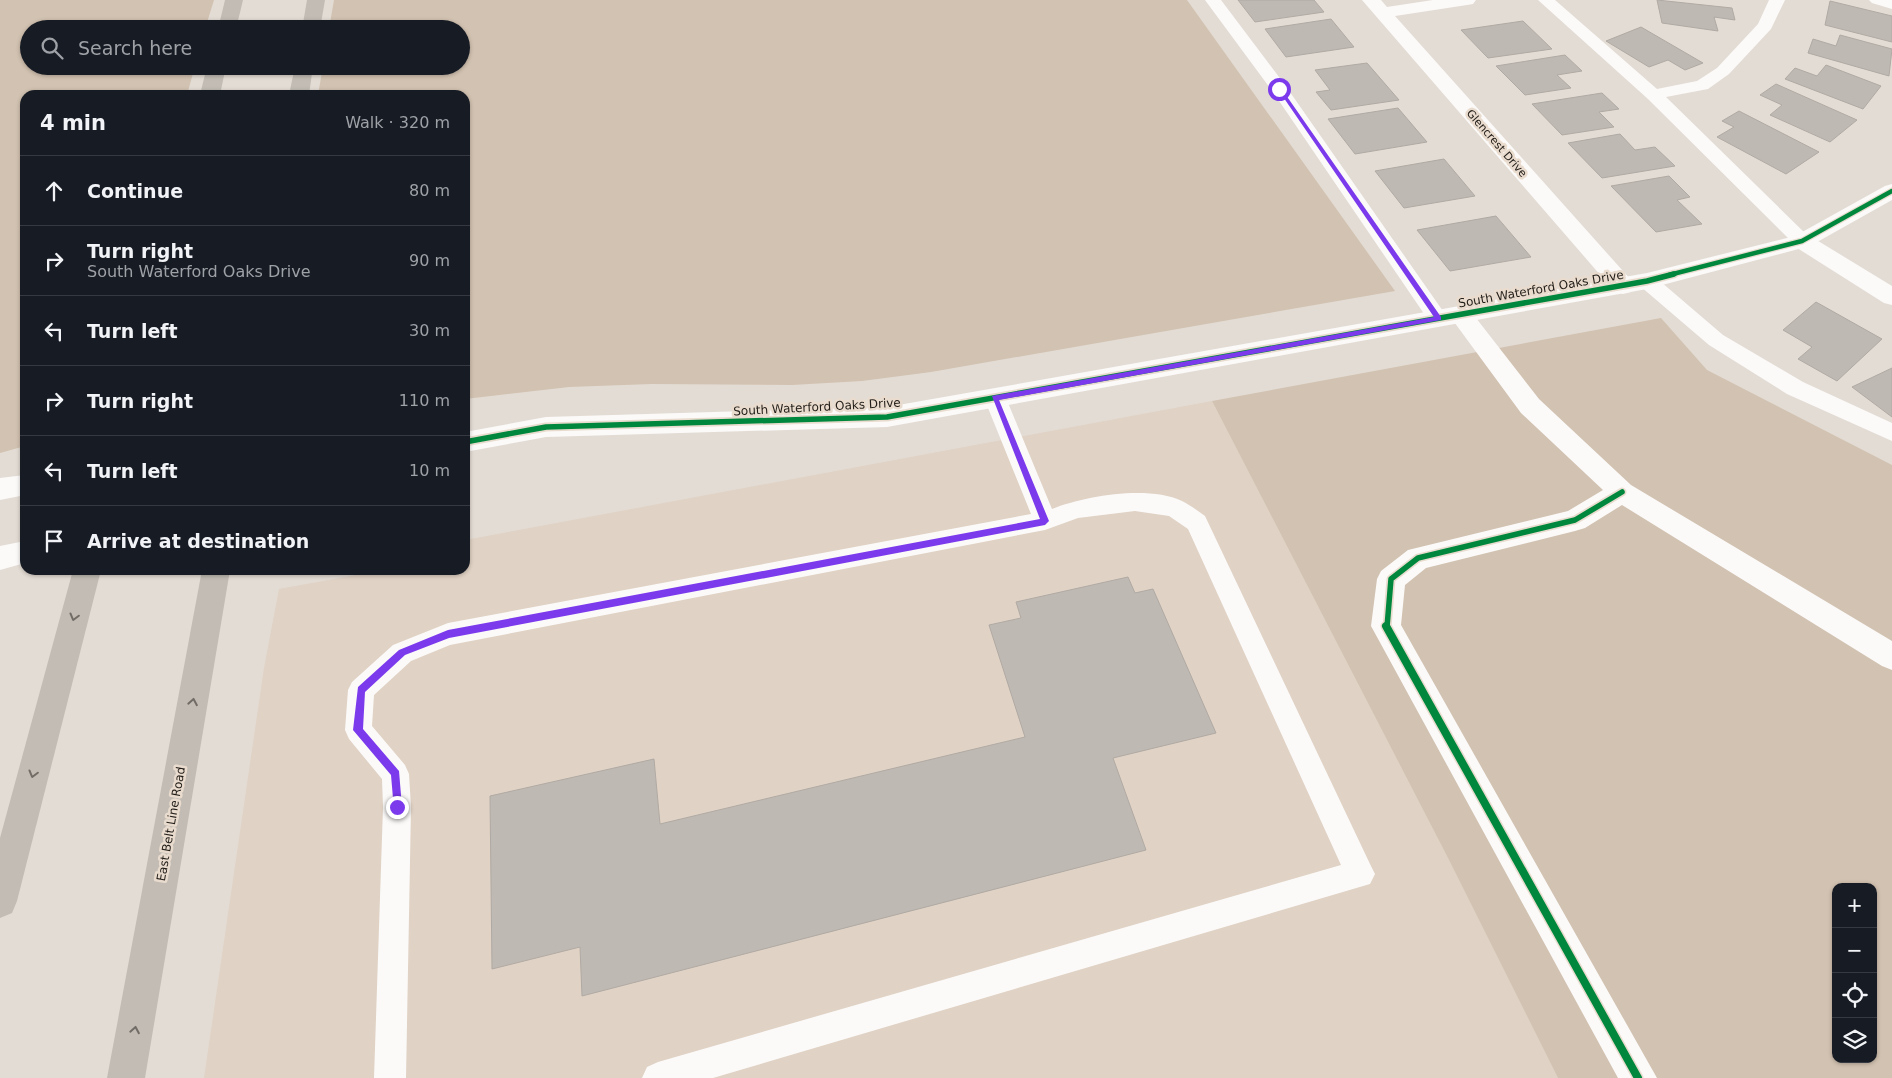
<!DOCTYPE html>
<meta charset="utf-8">
<style>
body{margin:0;font-family:"DejaVu Sans",sans-serif;background:#242831;color:#f1f3f6}
.controls{position:absolute;right:15px;bottom:15px;display:grid;overflow:hidden;border-radius:10px;box-shadow:0 1px 4px #0004}
.controls button{width:45px;height:45px;display:grid;place-items:center;padding:0;border:0;border-bottom:1px solid #363941;background:#171b24;color:#f1f3f6;font:25px sans-serif}
.stop{position:absolute;width:15px;height:15px;margin:-11px;border:4px solid #7c3aed;border-radius:50%;background:#fff}
.stop.end{background:#7c3aed;border-color:#fff;box-shadow:0 1px 5px #0008}
.list{margin:0;padding:0;list-style:none}
h2{display:flex;justify-content:space-between;align-items:center;height:65px;margin:0;padding:0 20px;font-size:21px}
h2 small{font-size:16px;font-weight:400;color:#9ea1a6}
.list li{display:grid;grid-template-columns:32px 1fr auto;gap:15px;align-items:center;box-sizing:border-box;height:70px;padding:0 20px;border-top:1px solid #363941}
.list b{display:block;font-size:19px;white-space:nowrap}
.list p{margin:0;font-size:16px;white-space:nowrap;color:#9ea1a6}
.list em{font-size:16px;font-style:normal;color:#9ea1a6}
.icon{flex:none;width:28px;height:28px;fill:none;stroke:currentColor;stroke-width:2;stroke-linecap:round;stroke-linejoin:round}
.map{position:relative;flex:none;width:1892px;height:1078px;overflow:hidden}
.search{position:absolute;background:#171b24;box-shadow:0 1px 4px #0004;left:20px;top:20px;width:450px;height:55px;display:flex;align-items:center;gap:12px;box-sizing:border-box;padding:0 18px;border-radius:28px;color:#9ea1a6;font-size:19px}
.panel{position:absolute;background:#171b24;box-shadow:0 1px 4px #0004;left:20px;top:90px;width:450px;height:485px;border-radius:15px}
.map>svg:first-child{display:block}
.built{fill:#e0d2c4}
.green{fill:#d2c2b1;fill-rule:evenodd}
.building{fill:#bfb9b3;stroke:#b0aaa4}
.lines{fill:none;stroke-linecap:round;stroke-linejoin:round}
.service{fill:#fbfaf9;fill-rule:evenodd}
.minor{fill:#fbfaf9;fill-rule:evenodd}
.tertiary{fill:#fbfaf9;fill-rule:evenodd}
.primary{fill:#c2bcb4;fill-rule:evenodd}
.cycleway-far2-casing{stroke:#e9dcce;stroke-width:7}
.cycleway-far1-casing{stroke:#e9dcce;stroke-width:9}
.cycleway-casing{stroke:#e9dcce;stroke-width:11}
.cycleway-far2{stroke:#00873e;stroke-width:4.5}
.cycleway-far1{stroke:#00873e;stroke-width:5.5}
.cycleway{stroke:#00873e;stroke-width:8}
.oneway{stroke:#726c66}
.route{fill:#7c3aed}
.labels{text-anchor:middle;stroke-width:5;stroke-linejoin:round;paint-order:stroke}
.far-street-label{font-size:11px;fill:#221d18;stroke:#e9dcce}
.street-label{font-size:12px;fill:#221d18;stroke:#e9dcce}
</style>
<div class="map">
<svg width="1892" height="1078" viewBox="0 0 1892 1078">
<rect width="100%" height="100%" fill="#e3dcd4"/>
<path class="built" d="M 1212,401 L 1448,858 L 1558,1078 L 204,1078 L 264,668 L 279,589 L 383,570 L 465,570 L 465,540 Z"/>
<g class="green">
<path d="M 0,0 L 214,0 L 205,29 L 29,29 L 29,66 L 195,66 L 187,95 L 25,95 L 25,446 L 0,453 Z"/>
<path d="M 334,0 L 1187,0 L 1395,291 L 931,372 L 862,381 L 792,385 L 651,384 L 569,387 L 465,399 L 465,95 L 318,95 L 323,66 L 461,66 L 461,29 L 329,29 Z"/>
<path d="M 1661,318 L 1707,370 L 1892,465 L 1892,1078 L 1558,1078 L 1448,858 L 1212,401 ZM 1836,887 L 1873,887 L 1873,1059 L 1836,1059 Z"/>
</g>
<g class="building">
<path d="M 1238,0 L 1314,0 L 1324,12 L 1255,22 Z"/>
<path d="M 1657,0 L 1732,8 L 1735,20 L 1714,17 L 1718,31 L 1662,23 Z"/>
<path d="M 1830,1 L 1892,16 L 1892,42 L 1825,25 Z"/>
<path d="M 1331,19 L 1354,47 L 1286,57 L 1265,29 Z"/>
<path d="M 1523,21 L 1552,49 L 1488,58 L 1461,30 Z"/>
<path d="M 1641,27 L 1703,63 L 1685,70 L 1668,60 L 1649,67 L 1606,41 Z"/>
<path d="M 1840,35 L 1892,49 L 1889,76 L 1808,53 L 1813,39 L 1836,46 Z"/>
<path d="M 1565,55 L 1582,71 L 1557,75 L 1571,88 L 1525,95 L 1496,66 Z"/>
<path d="M 1367,63 L 1399,100 L 1331,110 L 1316,92 L 1330,90 L 1315,70 Z"/>
<path d="M 1826,65 L 1881,86 L 1863,109 L 1785,79 L 1795,68 L 1817,76 Z"/>
<path d="M 1776,84 L 1857,120 L 1830,142 L 1770,115 L 1782,105 L 1760,95 Z"/>
<path d="M 1602,93 L 1619,109 L 1599,112 L 1614,127 L 1562,135 L 1532,104 Z"/>
<path d="M 1398,108 L 1427,142 L 1355,154 L 1328,119 Z"/>
<path d="M 1739,111 L 1819,152 L 1786,174 L 1717,137 L 1734,127 L 1722,121 Z"/>
<path d="M 1620,134 L 1635,150 L 1655,147 L 1675,166 L 1602,178 L 1568,143 Z"/>
<path d="M 1444,159 L 1475,196 L 1404,208 L 1375,171 Z"/>
<path d="M 1669,176 L 1690,197 L 1677,200 L 1702,224 L 1656,232 L 1611,186 Z"/>
<path d="M 1496,216 L 1531,257 L 1450,271 L 1417,230 Z"/>
<path d="M 1816,302 L 1882,339 L 1837,381 L 1798,359 L 1812,347 L 1783,330 Z"/>
<path d="M 1892,368 L 1892,417 L 1852,387 Z"/>
<path d="M 1128,577 L 1135,593 L 1153,589 L 1216,733 L 1113,758 L 1146,850 L 582,996 L 580,947 L 492,969 L 490,796 L 654,759 L 660,824 L 1025,737 L 989,625 L 1021,618 L 1016,602 Z"/>
</g>
<g class="lines">
<g class="service">
<path d="M 1205,0 L 1221,0 L 1285,85 L 1445,314 L 1448,319 L 1445,324 L 1438,326 L 1431,324 L 1273,92 Z"/>
<path d="M 1538,0 L 1555,0 L 1657,89 L 1697,81 L 1717,68 L 1758,24 L 1769,0 L 1785,0 L 1771,29 L 1729,74 L 1708,89 L 1666,97 L 1809,237 L 1812,241 L 1809,245 L 1802,247 L 1795,245 L 1648,99 Z"/>
<path d="M 1869,0 L 1892,0 L 1892,9 L 1872,3 Z"/>
<path d="M 1647,274 L 1654,276 L 1723,335 L 1803,382 L 1892,423 L 1892,441 L 1787,394 L 1709,345 L 1640,286 L 1637,281 L 1640,276 Z"/>
<path d="M 995,390 L 1003,392 L 1006,398 L 1052,509 C 1085,496 1148,485 1182,501 C 1190,505 1198,511 1205,516 L 1370,864 L 1375,874 L 1370,884 L 713,1078 L 642,1078 L 647,1067 L 658,1062 L 1341,865 L 1188,529 L 1169,516 L 1135,511 L 1078,518 L 1045,530 L 450,645 L 411,661 L 374,695 L 372,726 L 405,765 L 409,774 L 411,807 L 406,1078 L 374,1078 L 383,807 L 382,779 L 349,739 L 345,730 L 348,690 L 352,682 L 393,645 L 448,623 L 1031,514 L 984,398 L 987,392 Z"/>
</g>
<g class="minor">
<path d="M 1362,0 L 1381,0 L 1387,7 L 1433,0 L 1476,0 L 1473,4 L 1467,5 L 1395,16 L 1631,280 L 1634,286 L 1631,292 L 1623,294 L 1615,292 Z"/>
<path d="M 1802,234 L 1810,236 L 1892,286 L 1892,305 L 1884,303 L 1794,246 L 1791,241 L 1794,236 Z"/>
<path d="M 1461,307 L 1469,309 L 1539,399 L 1631,485 L 1892,641 L 1892,670 L 1882,666 L 1622,505 L 1585,528 L 1575,531 L 1426,568 L 1405,585 L 1401,625 L 1657,1078 L 1618,1078 L 1371,626 L 1377,579 L 1381,571 L 1408,550 L 1568,511 L 1603,490 L 1521,413 L 1449,315 L 1453,309 Z"/>
</g>
<g class="tertiary">
<path d="M 1892,184 L 1892,200 L 1810,246 L 1647,289 L 887,427 L 546,437 L 465,452 L 465,432 L 546,417 L 887,407 L 1647,273 L 1795,236 L 1885,186 Z"/>
<path d="M 25,475 L 25,495 L 0,500 L 0,478 Z"/>
<path d="M 25,541 L 25,563 L 0,570 L 0,546 Z"/>
</g>
<g class="primary">
<path d="M 225,0 L 243,0 L 236,29 L 218,29 Z"/>
<path d="M 307,0 L 325,0 L 320,29 L 302,29 Z"/>
<path d="M 207,66 L 226,66 L 220,95 L 200,95 Z"/>
<path d="M 295,66 L 313,66 L 309,95 L 289,95 Z"/>
<path d="M 73,570 L 101,570 L 17,901 L 12,913 L 0,918 L 0,838 Z"/>
<path d="M 202,570 L 230,570 L 145,1078 L 107,1078 Z"/>
</g>
<g class="cycleway-far2-casing">
<path id="cycleway-far2" d="M 1669,275 L 1802,241 L 1892,191"/>
</g>
<g class="cycleway-far1-casing">
<g id="cycleway-far1">
<path d="M 465,442 L 546,427 L 887,417 L 1647,281 L 1674,274"/>
<path d="M 1387,627 L 1391,579 L 1418,558 L 1575,520 L 1622,492"/>
</g>
</g>
<g class="cycleway-casing">
<path id="cycleway" d="M 1386,626 L 1638,1078"/>
</g>
<use href="#cycleway-far2" class="cycleway-far2"/>
<use href="#cycleway-far1" class="cycleway-far1"/>
<use href="#cycleway" class="cycleway"/>
</g>
<defs><path id="oneway-chevron" d="M-2-3.5L2.5 0L-2 3.5" fill="none" stroke-width="1.6" stroke-linecap="round" stroke-linejoin="round" transform="scale(1.25)"/></defs>
<g class="oneway">
<use href="#oneway-chevron" transform="translate(74 617) rotate(105)"/>
<use href="#oneway-chevron" transform="translate(193 702) rotate(-80)"/>
<use href="#oneway-chevron" transform="translate(33 774) rotate(105)"/>
<use href="#oneway-chevron" transform="translate(135 1030) rotate(-80)"/>
</g>
<path class="route" d="M 1277,88 L 1281,88 L 1441,317 L 1441,320 L 999,400 L 1049,521 L 1045,525 L 449,638 L 405,655 L 365,692 L 363,729 L 399,771 L 402,807 L 397,811 L 394,810 L 391,775 L 353,730 L 358,687 L 399,650 L 448,630 L 1040,519 L 992,396 L 1434,317 Z"/>
<g class="labels">
<g class="far-street-label">
<text transform="translate(1497 143) rotate(49)" y="4">Glencrest Drive</text>
</g>
<g class="street-label">
<text transform="translate(1541 289) rotate(-10)" y="4">South Waterford Oaks Drive</text>
<text transform="translate(817 407) rotate(-3)" y="4">South Waterford Oaks Drive</text>
<text transform="translate(171 824) rotate(-80)" y="4">East Belt Line Road</text>
</g>
</g>
</svg>
<div class="controls">
<button>+</button>
<button>−</button>
<button><svg class="icon" aria-label="locate" viewBox="0 0 24 24"><circle cx="12" cy="12" r="6"/><path d="M12 2v4M12 18v4M2 12h4M18 12h4"/></svg></button>
<button><svg class="icon" aria-label="layers" viewBox="0 0 24 24"><path d="M12 4l9 5-9 5-9-5zM3 14l9 5 9-5"/></svg></button>
</div>
<div class="stop" style="left:1279px;top:89px"></div>
<div class="stop end" style="left:397px;top:807px"></div>
<div class="search"><svg class="icon" aria-label="search" viewBox="0 0 24 24"><circle cx="10" cy="10" r="6"/><path d="M15 15l6 6"/></svg>Search here</div>
<section class="panel">
<h2>4 min<small>Walk · 320 m</small></h2>
<ul class="list">
<li><svg class="icon" aria-label="ahead" viewBox="0 0 24 24"><path d="M12 20V5M6 11l6-6 6 6"/></svg><div><b>Continue</b></div><em>80 m</em></li>
<li><svg class="icon" aria-label="right" viewBox="0 0 24 24"><path d="M7 20v-9h11M14 6l5 5-5 5"/></svg><div><b>Turn right</b><p>South Waterford Oaks Drive</p></div><em>90 m</em></li>
<li><svg class="icon" aria-label="left" viewBox="0 0 24 24"><path d="M17 20v-9H6M10 6l-5 5 5 5"/></svg><div><b>Turn left</b></div><em>30 m</em></li>
<li><svg class="icon" aria-label="right" viewBox="0 0 24 24"><path d="M7 20v-9h11M14 6l5 5-5 5"/></svg><div><b>Turn right</b></div><em>110 m</em></li>
<li><svg class="icon" aria-label="left" viewBox="0 0 24 24"><path d="M17 20v-9H6M10 6l-5 5 5 5"/></svg><div><b>Turn left</b></div><em>10 m</em></li>
<li><svg class="icon" aria-label="arrive" viewBox="0 0 24 24"><path d="M6 21V4h12l-3 4 3 4H6"/></svg><div><b>Arrive at destination</b></div></li>
</ul>
</section>
</div>
